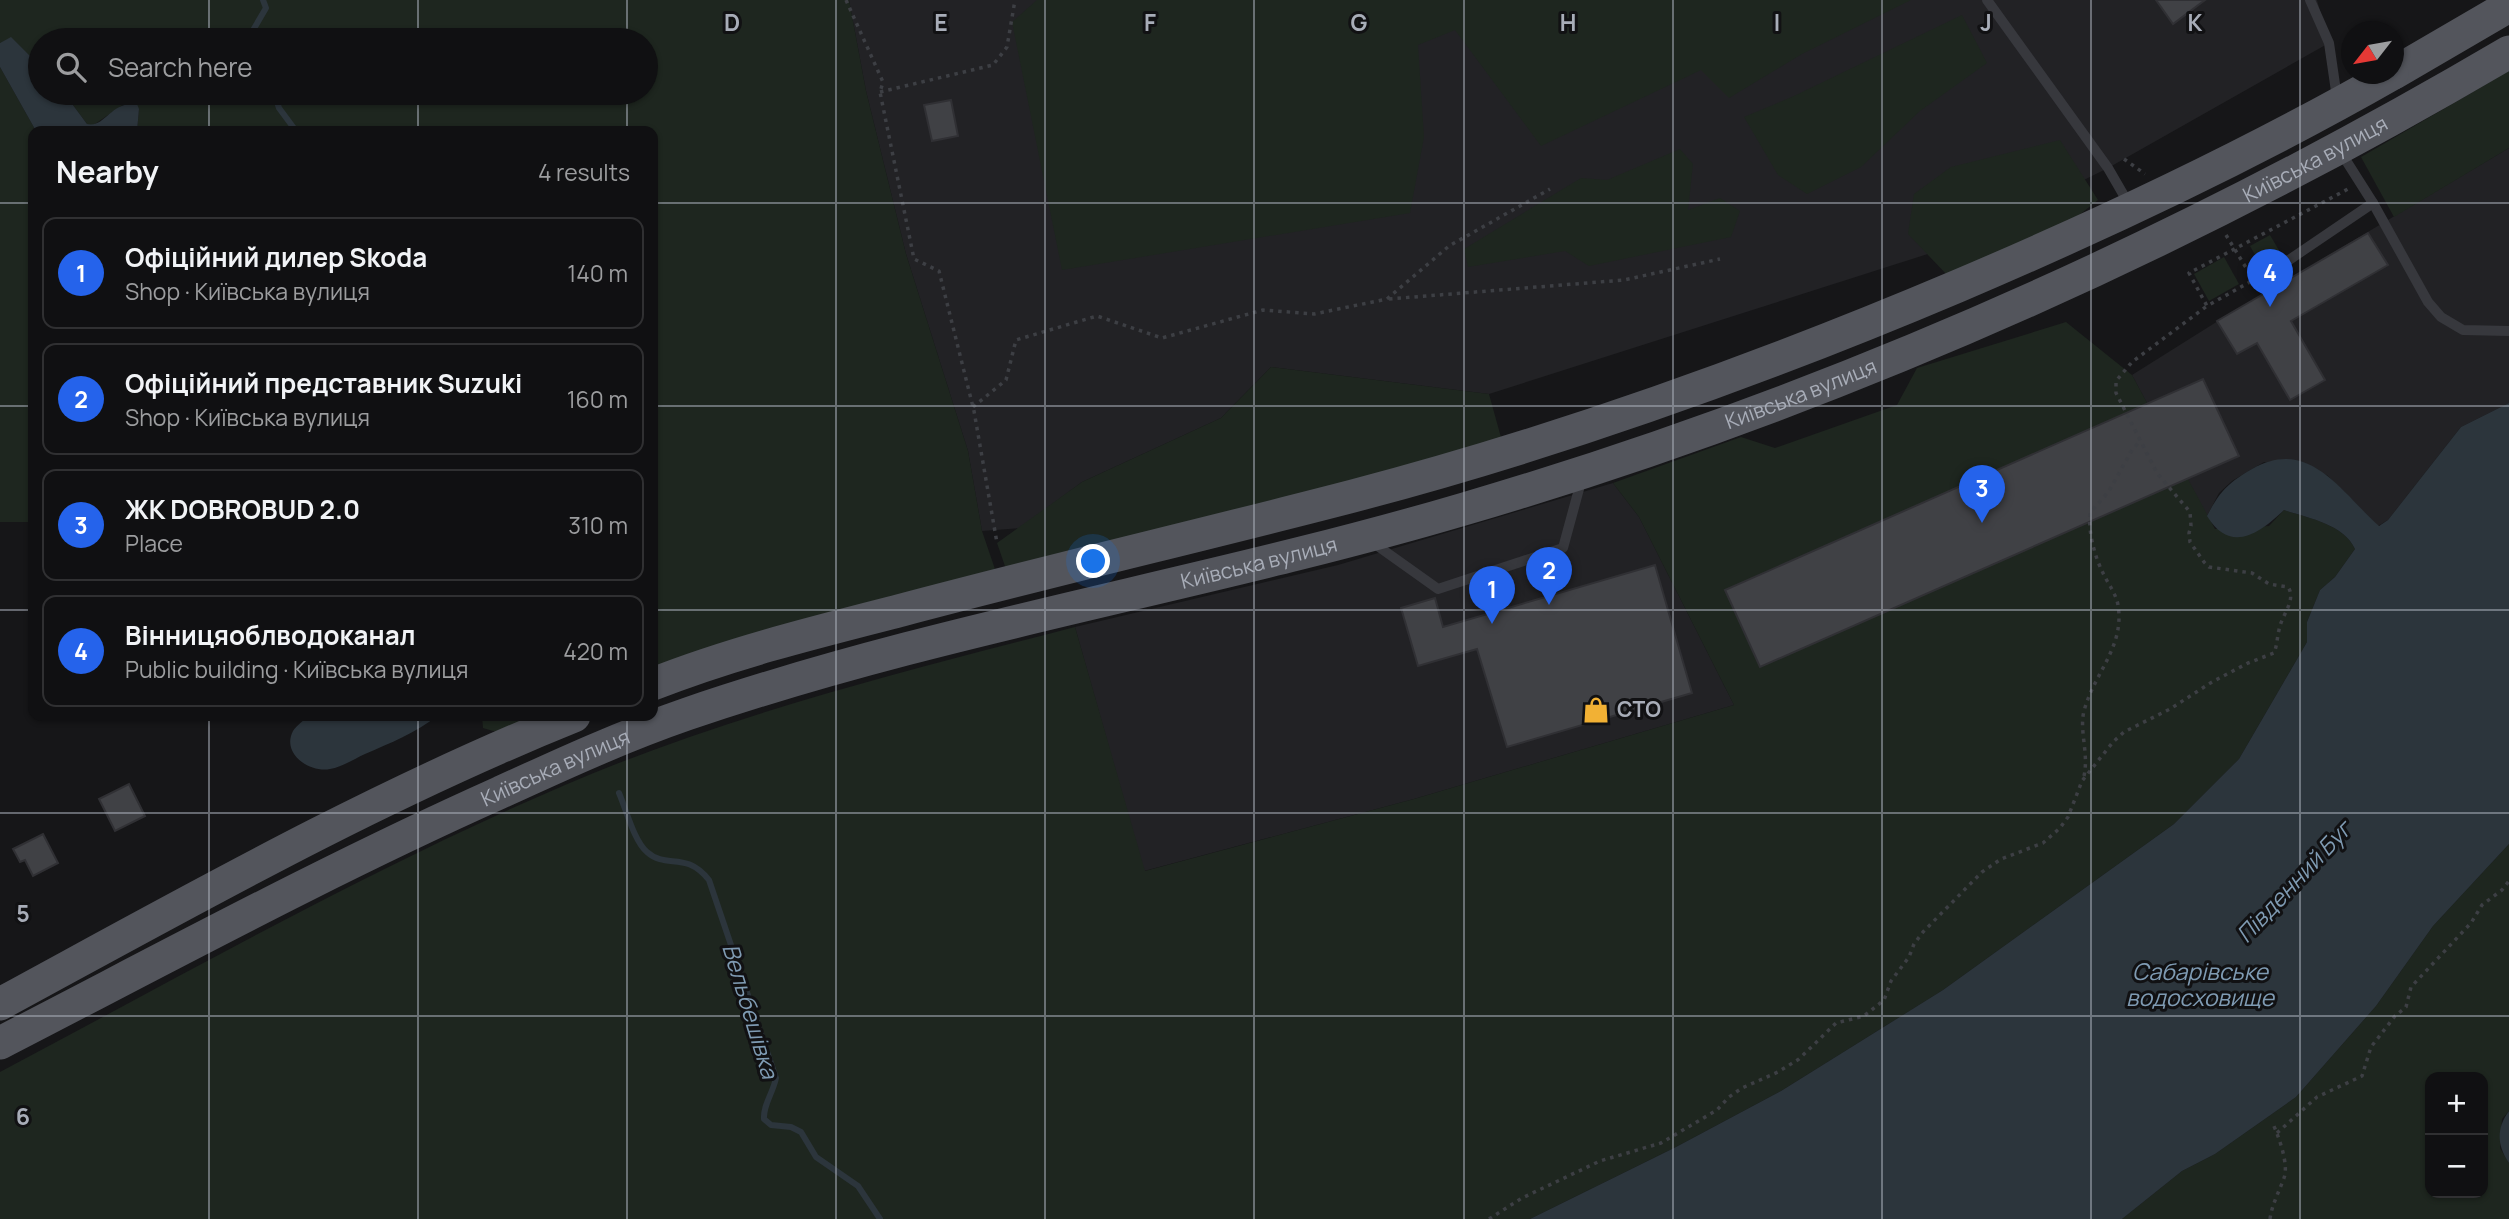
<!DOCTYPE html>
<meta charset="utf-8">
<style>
body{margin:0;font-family:Manrope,sans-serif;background:#19191b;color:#f1f3f6}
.controls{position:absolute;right:21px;bottom:21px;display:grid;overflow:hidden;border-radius:14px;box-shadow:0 2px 5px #0004}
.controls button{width:63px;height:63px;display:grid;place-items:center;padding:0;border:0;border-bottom:2px solid #303032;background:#101012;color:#f1f3f6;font:35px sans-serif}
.compass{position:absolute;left:2341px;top:21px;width:63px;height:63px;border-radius:50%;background:#101012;box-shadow:0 2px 5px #0004;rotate:239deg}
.you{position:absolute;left:1094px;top:562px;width:24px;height:24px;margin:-18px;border:5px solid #fff;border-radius:50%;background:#1a73e8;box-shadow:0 0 0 10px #1a73e833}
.badge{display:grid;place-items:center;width:46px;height:46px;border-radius:50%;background:#2563eb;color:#fff;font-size:23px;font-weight:700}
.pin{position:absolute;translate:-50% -58px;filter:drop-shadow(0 2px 4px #0008)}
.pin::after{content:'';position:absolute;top:37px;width:24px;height:21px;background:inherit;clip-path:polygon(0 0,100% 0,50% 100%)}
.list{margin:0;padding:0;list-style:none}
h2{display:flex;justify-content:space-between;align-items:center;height:91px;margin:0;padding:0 28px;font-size:30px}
h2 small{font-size:23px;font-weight:400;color:#9c9d9f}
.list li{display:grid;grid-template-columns:46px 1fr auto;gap:21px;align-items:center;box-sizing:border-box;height:112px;margin:0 14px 14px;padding:0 14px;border:2px solid #303032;border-radius:14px}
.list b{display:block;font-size:26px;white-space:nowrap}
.list p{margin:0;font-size:23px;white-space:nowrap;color:#9c9d9f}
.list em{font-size:23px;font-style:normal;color:#9c9d9f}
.icon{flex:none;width:38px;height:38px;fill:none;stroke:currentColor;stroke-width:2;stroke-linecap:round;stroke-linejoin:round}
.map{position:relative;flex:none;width:2509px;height:1219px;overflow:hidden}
.search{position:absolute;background:#101012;box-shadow:0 2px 5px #0004;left:28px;top:28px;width:630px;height:77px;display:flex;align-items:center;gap:18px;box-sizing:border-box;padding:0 24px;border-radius:38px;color:#9c9d9f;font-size:26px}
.panel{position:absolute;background:#101012;box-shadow:0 2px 5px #0004;left:28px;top:126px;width:630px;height:595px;border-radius:14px}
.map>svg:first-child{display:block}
.built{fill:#222225}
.green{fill:#1e261f;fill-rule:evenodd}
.water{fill:#2c353c}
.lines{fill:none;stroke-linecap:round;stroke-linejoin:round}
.stream{stroke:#2c353c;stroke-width:6}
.building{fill:#404145;stroke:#303034;stroke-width:2}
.path{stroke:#3d3f44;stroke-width:3.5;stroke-dasharray:3.5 5;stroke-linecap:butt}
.lane{stroke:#37383d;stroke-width:10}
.primary{stroke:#53555c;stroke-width:33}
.grid{fill:none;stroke:#a8adb8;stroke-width:2;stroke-opacity:0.55}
.labels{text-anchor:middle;stroke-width:6;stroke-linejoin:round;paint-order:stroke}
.street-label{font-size:21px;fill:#a8adb8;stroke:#111113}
.poi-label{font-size:21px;font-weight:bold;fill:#a8adb8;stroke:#111113;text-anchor:start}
.water-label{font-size:23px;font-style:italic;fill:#7f9bb3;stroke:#111113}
.grid-label{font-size:23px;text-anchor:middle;font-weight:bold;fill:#a8adb8;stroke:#111113;stroke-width:6;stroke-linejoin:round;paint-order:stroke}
</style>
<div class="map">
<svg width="2509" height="1219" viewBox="0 0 2509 1219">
<rect width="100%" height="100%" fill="#161618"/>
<g class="built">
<path d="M 849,0 L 2317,0 L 2329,43 L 2108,168 L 1971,236 L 1934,252 L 1489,394 L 1271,367 L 1221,418 L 1082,482 L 1020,528 L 982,531 L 968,451 L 906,254 L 866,91 Z"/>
<path d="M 2509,148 L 2509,403 L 2461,427 L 2388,520 L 2378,526 L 2327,475 L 2264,462 L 2232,481 L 2219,493 L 2207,516 L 2132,375 L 2218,321 Z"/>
<path d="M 1613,483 L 1639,517 L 1734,705 L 1414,799 L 1144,871 L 1075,627 L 1338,565 Z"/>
</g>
<g class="green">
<path d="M 0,0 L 849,0 L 866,91 L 906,254 L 968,451 L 982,531 L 997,575 L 653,672 L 653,131 L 137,131 L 139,109 L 124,104 L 92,126 L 87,124 L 64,93 L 646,93 L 646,40 L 40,40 L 40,66 L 11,38 L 0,43 Z"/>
<path d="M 1037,0 L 1911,0 L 1802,54 L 1729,98 L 1701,70 L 1541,146 L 1455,30 L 1418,45 L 1424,137 L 1410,213 L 1062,270 L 1012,22 Z"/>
<path d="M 1962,15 L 1987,63 L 1920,111 L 1861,167 L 1807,194 L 1778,175 L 1744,117 L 1794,96 Z"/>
<path d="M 0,67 L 36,131 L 33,131 L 33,522 L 0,522 Z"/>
<path d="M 2509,71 L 2509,148 L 2394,217 L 2361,157 Z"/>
<path d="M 2060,140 L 2098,200 L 2073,220 L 1949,277 L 1908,234 L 1914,194 L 1951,167 Z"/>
<path d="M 1680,149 L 1693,164 L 1688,210 L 1720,198 L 1740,211 L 1731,237 L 1589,266 L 1565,251 L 1468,267 L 1464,249 L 1581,178 L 1607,180 Z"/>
<path d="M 2270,235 L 2284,259 L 2264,270 L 2250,246 Z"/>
<path d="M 2224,257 L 2239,284 L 2209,301 L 2194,274 Z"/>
<path d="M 2066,322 L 2132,375 L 2215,529 L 2269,526 L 2284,510 C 2308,518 2344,524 2355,549 L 2335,577 L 2320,590 L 2307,622 L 2307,642 L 2239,759 L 2174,824 L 1943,990 L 1781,1091 L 1676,1147 L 1530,1219 L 0,1219 L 0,1072 C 187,973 371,868 565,785 C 730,714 903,672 1075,627 L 1145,871 L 1414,799 L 1734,705 L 1639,517 L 1613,483 L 1741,437 L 1775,448 L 1897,405 L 1917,368 Z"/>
<path d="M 1271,367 L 1489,394 L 1502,441 L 1007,572 L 997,543 L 1082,482 L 1221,418 Z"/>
<path d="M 482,716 L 542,716 L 500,733 L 483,728 Z"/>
<path d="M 2509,844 L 2509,1111 L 2502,1119 L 2500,1148 L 2509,1163 L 2509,1219 L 2122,1219 L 2182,1171 L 2215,1154 L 2296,1097 L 2376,1006 L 2433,926 ZM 2430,1077 L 2483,1077 L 2483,1193 L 2430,1193 Z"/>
</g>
<g class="water">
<path d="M 11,37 L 40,66 L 40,93 L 64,93 L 87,124 C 106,128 110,101 137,104 L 139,109 L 137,131 L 36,131 L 0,67 L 0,43 Z"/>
<path d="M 2509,403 L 2509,844 L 2433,926 L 2376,1006 L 2296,1097 L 2215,1154 L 2182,1171 L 2122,1219 L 1530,1219 L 1676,1147 L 1781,1091 L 1943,990 L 2174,824 L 2239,759 L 2307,642 L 2307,622 L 2320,590 L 2335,577 L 2355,549 C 2344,524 2308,518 2284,510 C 2259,534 2230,554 2207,516 C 2220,491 2228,483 2252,469 C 2309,436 2341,492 2379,526 L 2388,520 L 2461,427 Z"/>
<path d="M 309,716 L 437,716 C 416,733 390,743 365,754 C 354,759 342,767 330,769 C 310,773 281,754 293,731 C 297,725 304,720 309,716 Z"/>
<path d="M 2509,1111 L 2509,1163 C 2497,1146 2496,1128 2509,1111 Z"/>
</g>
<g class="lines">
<g class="stream">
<path d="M 251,40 L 249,37 L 266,8 L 263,0"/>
<path d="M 274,93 L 279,108 L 296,131"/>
<path d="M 619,793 C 626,809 634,841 647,852 C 667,870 685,850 709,880 L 776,1078 C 773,1093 763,1105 764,1119 L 771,1125 L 791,1127 L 801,1132 L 816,1157 L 858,1186 L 880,1219"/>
</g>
</g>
<g class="building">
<path d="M 2156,0 L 2205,0 L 2173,24 Z"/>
<path d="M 951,100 L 958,136 L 932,141 L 924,105 Z"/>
<path d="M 2368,233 L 2388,265 L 2291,321 L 2325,380 L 2290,400 L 2257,343 L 2237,354 L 2217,321 Z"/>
<path d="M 2203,379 L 2239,456 L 1760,667 L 1725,590 Z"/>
<path d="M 1655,565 L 1692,693 L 1507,747 L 1477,649 L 1418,666 L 1401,608 L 1435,598 L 1443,627 Z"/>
<path d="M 129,784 L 145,816 L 115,831 L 99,799 Z"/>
<path d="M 43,834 L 58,863 L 33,876 L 25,860 L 20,862 L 13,849 Z"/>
</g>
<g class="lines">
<g class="path">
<path d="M 846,0 L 883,82 L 880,92 L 914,259 L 939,271 L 974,411 L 997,543"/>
<path d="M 880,92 L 993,65 L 1007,47 L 1015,0"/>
<path d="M 2124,159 L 2145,174"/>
<path d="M 2226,235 L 2253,279"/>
<path d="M 2273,269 L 2207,306 L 2189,273 L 2348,189"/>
<path d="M 1389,299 L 1624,280 L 1720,259"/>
<path d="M 973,407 L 1006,380 L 1016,340 L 1097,316 L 1162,338 L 1263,310 L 1314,314 L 1387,299 L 1449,246 L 1550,189"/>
<path d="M 2084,776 C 2089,754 2079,730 2084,711 C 2094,673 2125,647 2118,605 C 2116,594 2109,585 2104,575 C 2095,558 2088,532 2090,513 L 2109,491 L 2132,450 L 2139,442"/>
<path d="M 2277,1133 L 2317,1097 L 2362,1076 L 2371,1047 L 2395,1016 L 2406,1007 L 2411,987 L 2471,923 L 2482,905 L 2502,890 L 2509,881"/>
<path d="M 1489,1219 L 1522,1198 L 1600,1161 L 1661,1143 L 1717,1110 L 1729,1097 L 1742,1088 L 1778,1072 L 1799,1059 L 1836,1023 L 1864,1016 L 1884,1000 L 1891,981 L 1909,957 L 1914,944 L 1923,932 L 1982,872 L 2001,859 L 2043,843 L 2060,828 L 2068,817 L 2082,781 L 2113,742 L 2124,732 L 2170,709 L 2212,682 L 2248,663 L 2274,653 C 2277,646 2277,638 2279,630 C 2281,616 2297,600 2288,587 L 2269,584 L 2252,573 L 2209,567 L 2204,562 L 2190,542 L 2189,533 L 2191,526 L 2190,512 L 2157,473 L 2116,393 L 2116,381 L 2132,362 L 2207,306"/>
<path d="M 2270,1219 C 2272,1204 2279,1192 2284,1178 C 2289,1165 2279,1137 2273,1124"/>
</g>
<g class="lane">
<path d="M 1987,0 L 2108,168 L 2130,206"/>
<path d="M 2310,0 L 2329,43 L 2337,98"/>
<path d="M 2340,151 L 2373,203 L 2428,302 L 2441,317 L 2463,330 L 2509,331"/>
<path d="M 2286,262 L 2373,203"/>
<path d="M 1372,542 L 1438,589 L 1563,548 L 1582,478"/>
</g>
<g class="primary">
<path d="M 2394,73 L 2509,6"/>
<path d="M 653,684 C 731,653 820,631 902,610 C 1052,570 1203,535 1353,496 C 1559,442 1762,369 1958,286 C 2106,223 2252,154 2392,74"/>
<path d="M 0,1004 C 188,902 375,796 574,716"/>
<path id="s1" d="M 0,1043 C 165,958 329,869 499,793 C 560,765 623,736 687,714 C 941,627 1207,585 1464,509 C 1829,402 2181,245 2509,52"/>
</g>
</g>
<path class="grid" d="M 209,0 L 209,40M 418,0 L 418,40M 627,0 L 627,40M 836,0 L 836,1219M 1045,0 L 1045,1219M 1254,0 L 1254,1219M 1464,0 L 1464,1219M 1673,0 L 1673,1219M 1882,0 L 1882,1219M 2091,0 L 2091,1219M 2300,0 L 2300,1219M 209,93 L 209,131M 418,93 L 418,131M 627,93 L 627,131M 0,203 L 33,203M 653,203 L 2509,203M 0,406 L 33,406M 653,406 L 2509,406M 0,610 L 33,610M 653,610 L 2509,610M 209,716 L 209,1219M 418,716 L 418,1219M 627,716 L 627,1219M 0,813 L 2509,813M 0,1016 L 2509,1016"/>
<defs>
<g id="shop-bare" transform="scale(2.1)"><path d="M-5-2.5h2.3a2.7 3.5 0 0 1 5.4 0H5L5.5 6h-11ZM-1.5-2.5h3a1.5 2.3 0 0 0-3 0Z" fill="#f2b134" stroke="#111113" stroke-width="2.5" paint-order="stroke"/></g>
</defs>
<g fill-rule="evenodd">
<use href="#shop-bare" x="1596" y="710"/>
</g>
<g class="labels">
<g class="street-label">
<text dy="7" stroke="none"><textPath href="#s1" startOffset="2488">Київська вулиця</textPath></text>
<text dy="7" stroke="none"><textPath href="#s1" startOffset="1922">Київська вулиця</textPath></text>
<text dy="7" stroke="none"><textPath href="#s1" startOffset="1354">Київська вулиця</textPath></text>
<text dy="7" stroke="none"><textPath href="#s1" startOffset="620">Київська вулиця</textPath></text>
</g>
<g class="poi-label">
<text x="1617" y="717">СТО</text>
</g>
<g class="water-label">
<text transform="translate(2294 882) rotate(-47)" y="8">Південний Буг</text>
<text x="2200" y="980">Сабарівське<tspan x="2200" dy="26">водосховище</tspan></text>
<text transform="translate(750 1011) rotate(73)" y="8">Вельбешівка</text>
</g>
</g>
<g class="grid-label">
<text x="732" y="31">D</text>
<text x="941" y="31">E</text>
<text x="1150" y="31">F</text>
<text x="1359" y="31">G</text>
<text x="1568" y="31">H</text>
<text x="1777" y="31">I</text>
<text x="1986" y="31">J</text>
<text x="2195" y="31">K</text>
<text x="23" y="922">5</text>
<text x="23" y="1125">6</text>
</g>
</svg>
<div class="controls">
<button>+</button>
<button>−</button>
</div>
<svg class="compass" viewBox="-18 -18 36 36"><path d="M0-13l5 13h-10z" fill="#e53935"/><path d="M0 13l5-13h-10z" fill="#9c9d9f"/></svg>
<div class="you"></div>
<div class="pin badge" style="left:1492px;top:624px">1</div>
<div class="pin badge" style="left:1549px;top:605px">2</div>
<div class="pin badge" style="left:1982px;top:523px">3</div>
<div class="pin badge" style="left:2270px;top:307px">4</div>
<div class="search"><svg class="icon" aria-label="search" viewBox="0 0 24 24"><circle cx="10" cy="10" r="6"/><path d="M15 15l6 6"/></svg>Search here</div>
<section class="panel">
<h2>Nearby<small>4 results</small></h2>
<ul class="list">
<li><span class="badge">1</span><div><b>Офіційний дилер Skoda</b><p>Shop · Київська вулиця</p></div><em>140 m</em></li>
<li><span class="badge">2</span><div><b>Офіційний представник Suzuki</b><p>Shop · Київська вулиця</p></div><em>160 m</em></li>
<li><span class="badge">3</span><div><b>ЖК DOBROBUD 2.0</b><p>Place</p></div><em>310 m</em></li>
<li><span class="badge">4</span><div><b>Вінницяоблводоканал</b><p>Public building · Київська вулиця</p></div><em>420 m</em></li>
</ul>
</section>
</div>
